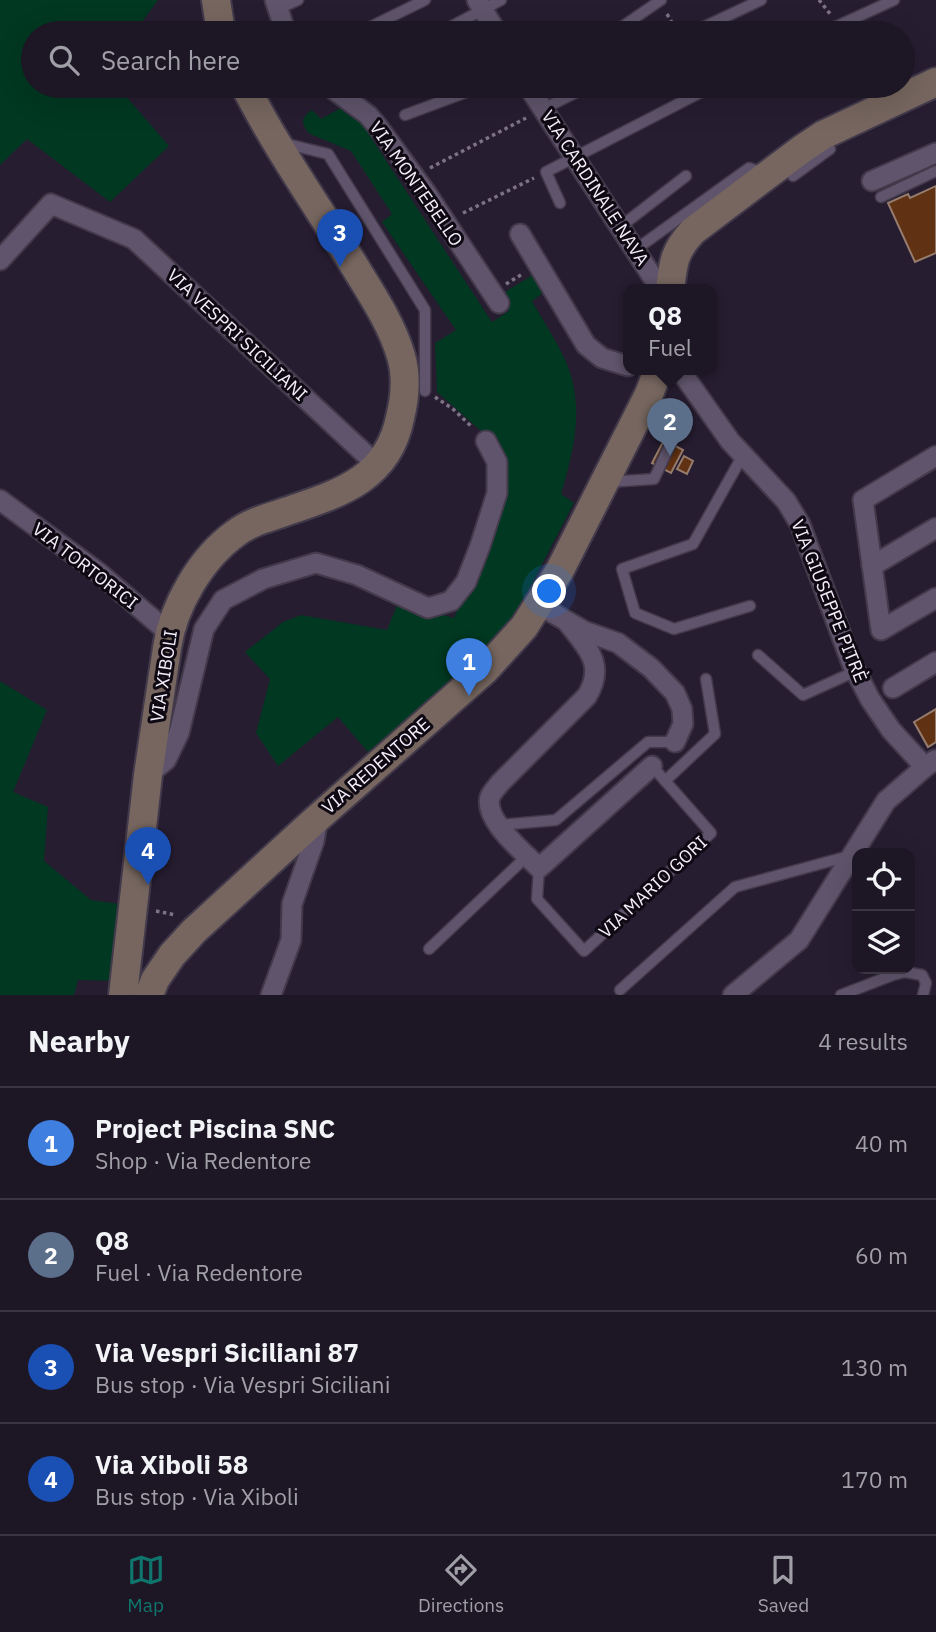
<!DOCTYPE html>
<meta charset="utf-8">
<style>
body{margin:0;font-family:"IBM Plex Sans",sans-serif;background:#251f2d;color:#f1f3f6}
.controls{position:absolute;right:21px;bottom:21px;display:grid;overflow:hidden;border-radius:14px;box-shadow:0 7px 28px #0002}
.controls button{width:63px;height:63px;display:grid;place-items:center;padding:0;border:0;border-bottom:2px solid #3b3542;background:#1d1625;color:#f1f3f6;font:35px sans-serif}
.you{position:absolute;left:550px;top:592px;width:24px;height:24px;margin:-18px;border:5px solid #fff;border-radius:50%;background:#1a73e8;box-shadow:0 0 0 10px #1a73e833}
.badge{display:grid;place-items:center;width:46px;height:46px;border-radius:50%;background:#0f766e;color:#fff;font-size:23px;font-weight:700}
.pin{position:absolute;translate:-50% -58px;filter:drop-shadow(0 2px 4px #0008)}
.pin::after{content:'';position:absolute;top:37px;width:24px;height:21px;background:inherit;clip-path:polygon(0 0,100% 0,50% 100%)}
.popup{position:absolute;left:623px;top:284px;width:94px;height:91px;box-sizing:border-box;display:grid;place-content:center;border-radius:14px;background:#1d1625;filter:drop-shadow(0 2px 5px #0005);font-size:23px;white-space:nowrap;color:#a09fa7}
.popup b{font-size:26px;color:#f1f3f6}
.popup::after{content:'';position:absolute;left:50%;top:100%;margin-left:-14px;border:14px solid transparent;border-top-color:#1d1625}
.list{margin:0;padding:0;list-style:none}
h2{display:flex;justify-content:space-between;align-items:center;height:91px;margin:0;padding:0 28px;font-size:30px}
h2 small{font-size:23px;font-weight:400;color:#a09fa7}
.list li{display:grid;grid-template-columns:46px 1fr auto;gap:21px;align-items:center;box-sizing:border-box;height:112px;padding:0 28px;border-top:2px solid #3b3542}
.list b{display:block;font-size:26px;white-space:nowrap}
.list p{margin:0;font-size:23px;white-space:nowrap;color:#a09fa7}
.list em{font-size:23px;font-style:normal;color:#a09fa7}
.icon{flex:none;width:38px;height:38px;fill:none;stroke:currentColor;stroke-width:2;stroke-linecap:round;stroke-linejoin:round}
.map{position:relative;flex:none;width:936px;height:995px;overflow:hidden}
.search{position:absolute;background:#1d1625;box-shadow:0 7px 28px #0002;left:21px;right:21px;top:21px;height:77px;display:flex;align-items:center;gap:18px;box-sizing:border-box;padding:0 24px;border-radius:38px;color:#a09fa7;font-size:26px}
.sheet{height:539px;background:#1d1625}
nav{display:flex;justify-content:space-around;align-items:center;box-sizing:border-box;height:98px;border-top:2px solid #3b3542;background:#1d1625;font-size:19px;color:#a09fa7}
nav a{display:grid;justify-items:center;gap:4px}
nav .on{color:#0f766e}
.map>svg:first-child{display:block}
.green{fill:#003821}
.building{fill:#603112;stroke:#967c6d;stroke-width:2}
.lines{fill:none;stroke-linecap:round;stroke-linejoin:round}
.lane-casing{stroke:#423a4b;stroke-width:13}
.street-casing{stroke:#423a4b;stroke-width:23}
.secondary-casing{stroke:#423a4b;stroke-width:32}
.path{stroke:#7c7384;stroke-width:3.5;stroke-dasharray:3.5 3.5;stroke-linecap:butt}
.lane{stroke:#5f546b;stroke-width:10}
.street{stroke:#5f546b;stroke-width:19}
.secondary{stroke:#76665f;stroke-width:28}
.labels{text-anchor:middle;stroke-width:6;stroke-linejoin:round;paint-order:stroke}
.street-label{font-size:18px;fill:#f4edfb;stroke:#0e0912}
</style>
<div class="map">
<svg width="936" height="995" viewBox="0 0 936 995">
<rect width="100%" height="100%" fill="#271d31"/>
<g class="green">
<path d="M 0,0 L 158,0 L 134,33 L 33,33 L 33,86 L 117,86 L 169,146 L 110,202 L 27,139 L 0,165 Z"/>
<path d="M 344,106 L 344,112 L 362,124 L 492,322 L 509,311 L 500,295 L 536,273 L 546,291 L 532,301 C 543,321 557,341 566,362 C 585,406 574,450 561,494 L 574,503 L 513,620 L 463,673 L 368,752 L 338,717 L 278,766 L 256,733 L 270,679 L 245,652 L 283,622 L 301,615 L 387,630 L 398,603 L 454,618 L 502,504 L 495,448 L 481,431 L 437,392 L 435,343 L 456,330 L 382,222 L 392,214 L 351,151 L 310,134 C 300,124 301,117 312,110 L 321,119 Z"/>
<path d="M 0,681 L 47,710 L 13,792 L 48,807 L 44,861 L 91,900 L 134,906 L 126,981 L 78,980 L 74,995 L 0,995 Z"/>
</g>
<g class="building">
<path d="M 936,186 L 936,253 L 915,262 L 888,203 L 908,194 L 910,198 Z"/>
<path d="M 664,440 L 683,450 L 671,473 L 652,463 Z"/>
<path d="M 684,456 L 693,461 L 687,474 L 677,469 Z"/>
<path d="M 936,709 L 936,742 L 928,747 L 914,722 Z"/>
</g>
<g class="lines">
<g class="lane-casing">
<g id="lane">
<path d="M 278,9 L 298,0"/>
<path d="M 358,33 L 425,0"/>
<path d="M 439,33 L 501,0"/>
<path d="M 613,33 L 661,0"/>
<path d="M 691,33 L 761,0"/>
<path d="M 822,33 L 894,0"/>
<path d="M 543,109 L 589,86"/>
<path d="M 405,115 L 483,86"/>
<path d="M 283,143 L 328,154 L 425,310 L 425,391"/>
<path d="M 793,176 L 830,149"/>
<path d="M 881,197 L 936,171"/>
<path d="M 560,203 L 546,172 L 713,86"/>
<path d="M 620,227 L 686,176"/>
<path d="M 635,250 L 749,168 L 764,173"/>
<path d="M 743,455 L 693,544 L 622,569 L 635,613 L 674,629 L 750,606"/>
<path d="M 608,482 L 654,479 L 677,430 L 651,397"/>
<path d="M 758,655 L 803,695 L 856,671"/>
<path d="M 665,781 L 715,734 L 706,679"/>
<path d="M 499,825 L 556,820 L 648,742 L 675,742"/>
<path d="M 539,868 L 537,899 L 584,951 L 711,833 L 652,766"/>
<path d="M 429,949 L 527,856"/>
<path d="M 620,990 L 735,887 L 849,856"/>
<path d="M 841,995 L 893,975 L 905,972 L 922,975 L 926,983 L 923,995"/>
</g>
</g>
<g class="street-casing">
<g id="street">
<path d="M 275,0 L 286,33"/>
<path d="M 477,0 L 497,33"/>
<path d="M 329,86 L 368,115 L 379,128 L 427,194 L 499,303"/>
<path d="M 528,86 L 661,290"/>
<path d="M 872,181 L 936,153"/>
<path d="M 520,234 L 586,345 L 602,358 L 628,366"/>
<path d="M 0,260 L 51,204 L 134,239 L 377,465"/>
<path d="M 680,370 L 730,441 L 786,501 L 800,524 L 852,664 L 870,699 L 891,730 L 925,767"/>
<path d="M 936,456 L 863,500 L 881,630 L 936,598"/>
<path d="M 0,500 L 99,573 L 169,633"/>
<path d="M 872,566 L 936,528"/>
<path d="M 539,605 L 584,631 L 618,643 L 651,668 L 675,693 L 682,709 L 683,724 L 675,742"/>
<path d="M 568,623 C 587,648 606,664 587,696 L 500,783 C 497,787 492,792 490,797 C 483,820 525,853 539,868 L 652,766"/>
<path d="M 893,688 L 936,662"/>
<path d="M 148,775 L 166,760 L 179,733 L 204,629 L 223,600 L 263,579 L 316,563 L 357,575 L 428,608 L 451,601 L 466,582 L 480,546 L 497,493 L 497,462 L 486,441"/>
<path d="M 271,995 L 291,940 L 292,904 L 314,841 L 316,830 L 312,823"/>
<path d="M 733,995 L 799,940 L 886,801 L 925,767 L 935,760"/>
</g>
</g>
<g class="secondary-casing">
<g id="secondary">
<path d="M 216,0 L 221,33"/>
<path d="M 670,290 C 673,263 674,251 693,231 L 802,149 L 823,135 L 936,82"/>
<path d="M 123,995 L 148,775 L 167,648 C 173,606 201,558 236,533 C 249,523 264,519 279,514 C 333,495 387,483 400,418 C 405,398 407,376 401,356 C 391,322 370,292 352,262 C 316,204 276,147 245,86"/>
<path d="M 149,995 L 155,980 L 172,955 L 194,931 L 312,823 L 485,670 L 524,627 L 560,570 L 649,394 L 658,370"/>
</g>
</g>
<g class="path">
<path d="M 819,0 L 831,15"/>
<path d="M 667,14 L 677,31"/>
<path d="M 430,168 L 526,118"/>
<path d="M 463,213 L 534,178"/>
<path d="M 506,284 L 524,273"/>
<path d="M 435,397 L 453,409 L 472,427"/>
<path d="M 156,911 L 176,915"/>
</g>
<use href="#lane" class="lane"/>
<use href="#street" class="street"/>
<use href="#secondary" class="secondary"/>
</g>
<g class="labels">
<g class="street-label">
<text transform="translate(416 184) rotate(55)" y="6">VIA MONTEBELLO</text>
<text transform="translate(595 188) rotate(57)" y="6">VIA CARDINALE NAVA</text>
<text transform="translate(237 335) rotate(43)" y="6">VIA VESPRI SICILIANI</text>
<text transform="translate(85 566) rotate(38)" y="6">VIA TORTORICI</text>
<text transform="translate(829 601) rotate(68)" y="6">VIA GIUSEPPE PITRÈ</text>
<text transform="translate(164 676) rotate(-81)" y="6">VIA XIBOLI</text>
<text transform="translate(376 766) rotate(-41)" y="6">VIA REDENTORE</text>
<text transform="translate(653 887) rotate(-43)" y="6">VIA MARIO GORI</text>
</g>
</g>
</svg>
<div class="controls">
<button><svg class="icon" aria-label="locate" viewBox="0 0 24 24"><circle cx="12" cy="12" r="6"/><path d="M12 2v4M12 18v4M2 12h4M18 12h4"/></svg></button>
<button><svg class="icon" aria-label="layers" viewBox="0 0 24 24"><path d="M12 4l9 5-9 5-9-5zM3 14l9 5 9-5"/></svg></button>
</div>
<div class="you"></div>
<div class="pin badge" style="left:469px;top:696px;background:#3f7fe0">1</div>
<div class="pin badge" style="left:670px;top:456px;background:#5c6f8a">2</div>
<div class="popup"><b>Q8</b>Fuel</div>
<div class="pin badge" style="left:340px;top:267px;background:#1a4fb4">3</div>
<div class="pin badge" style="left:148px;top:885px;background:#1a4fb4">4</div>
<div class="search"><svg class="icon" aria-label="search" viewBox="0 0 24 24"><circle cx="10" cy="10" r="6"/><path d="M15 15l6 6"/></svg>Search here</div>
</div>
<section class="sheet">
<h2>Nearby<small>4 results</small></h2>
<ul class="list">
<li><span class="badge" style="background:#3f7fe0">1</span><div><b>Project Piscina SNC</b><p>Shop · Via Redentore</p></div><em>40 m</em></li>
<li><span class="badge" style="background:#5c6f8a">2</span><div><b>Q8</b><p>Fuel · Via Redentore</p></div><em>60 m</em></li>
<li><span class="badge" style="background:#1a4fb4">3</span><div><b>Via Vespri Siciliani 87</b><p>Bus stop · Via Vespri Siciliani</p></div><em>130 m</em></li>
<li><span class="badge" style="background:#1a4fb4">4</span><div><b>Via Xiboli 58</b><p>Bus stop · Via Xiboli</p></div><em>170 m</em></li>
</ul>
</section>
<nav>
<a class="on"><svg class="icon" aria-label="map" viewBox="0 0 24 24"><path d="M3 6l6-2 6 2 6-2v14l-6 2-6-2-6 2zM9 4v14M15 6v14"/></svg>Map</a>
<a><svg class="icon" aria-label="directions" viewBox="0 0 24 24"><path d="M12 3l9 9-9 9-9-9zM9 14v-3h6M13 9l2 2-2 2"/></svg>Directions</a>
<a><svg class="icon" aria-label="saved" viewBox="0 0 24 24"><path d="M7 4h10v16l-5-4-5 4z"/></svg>Saved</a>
</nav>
